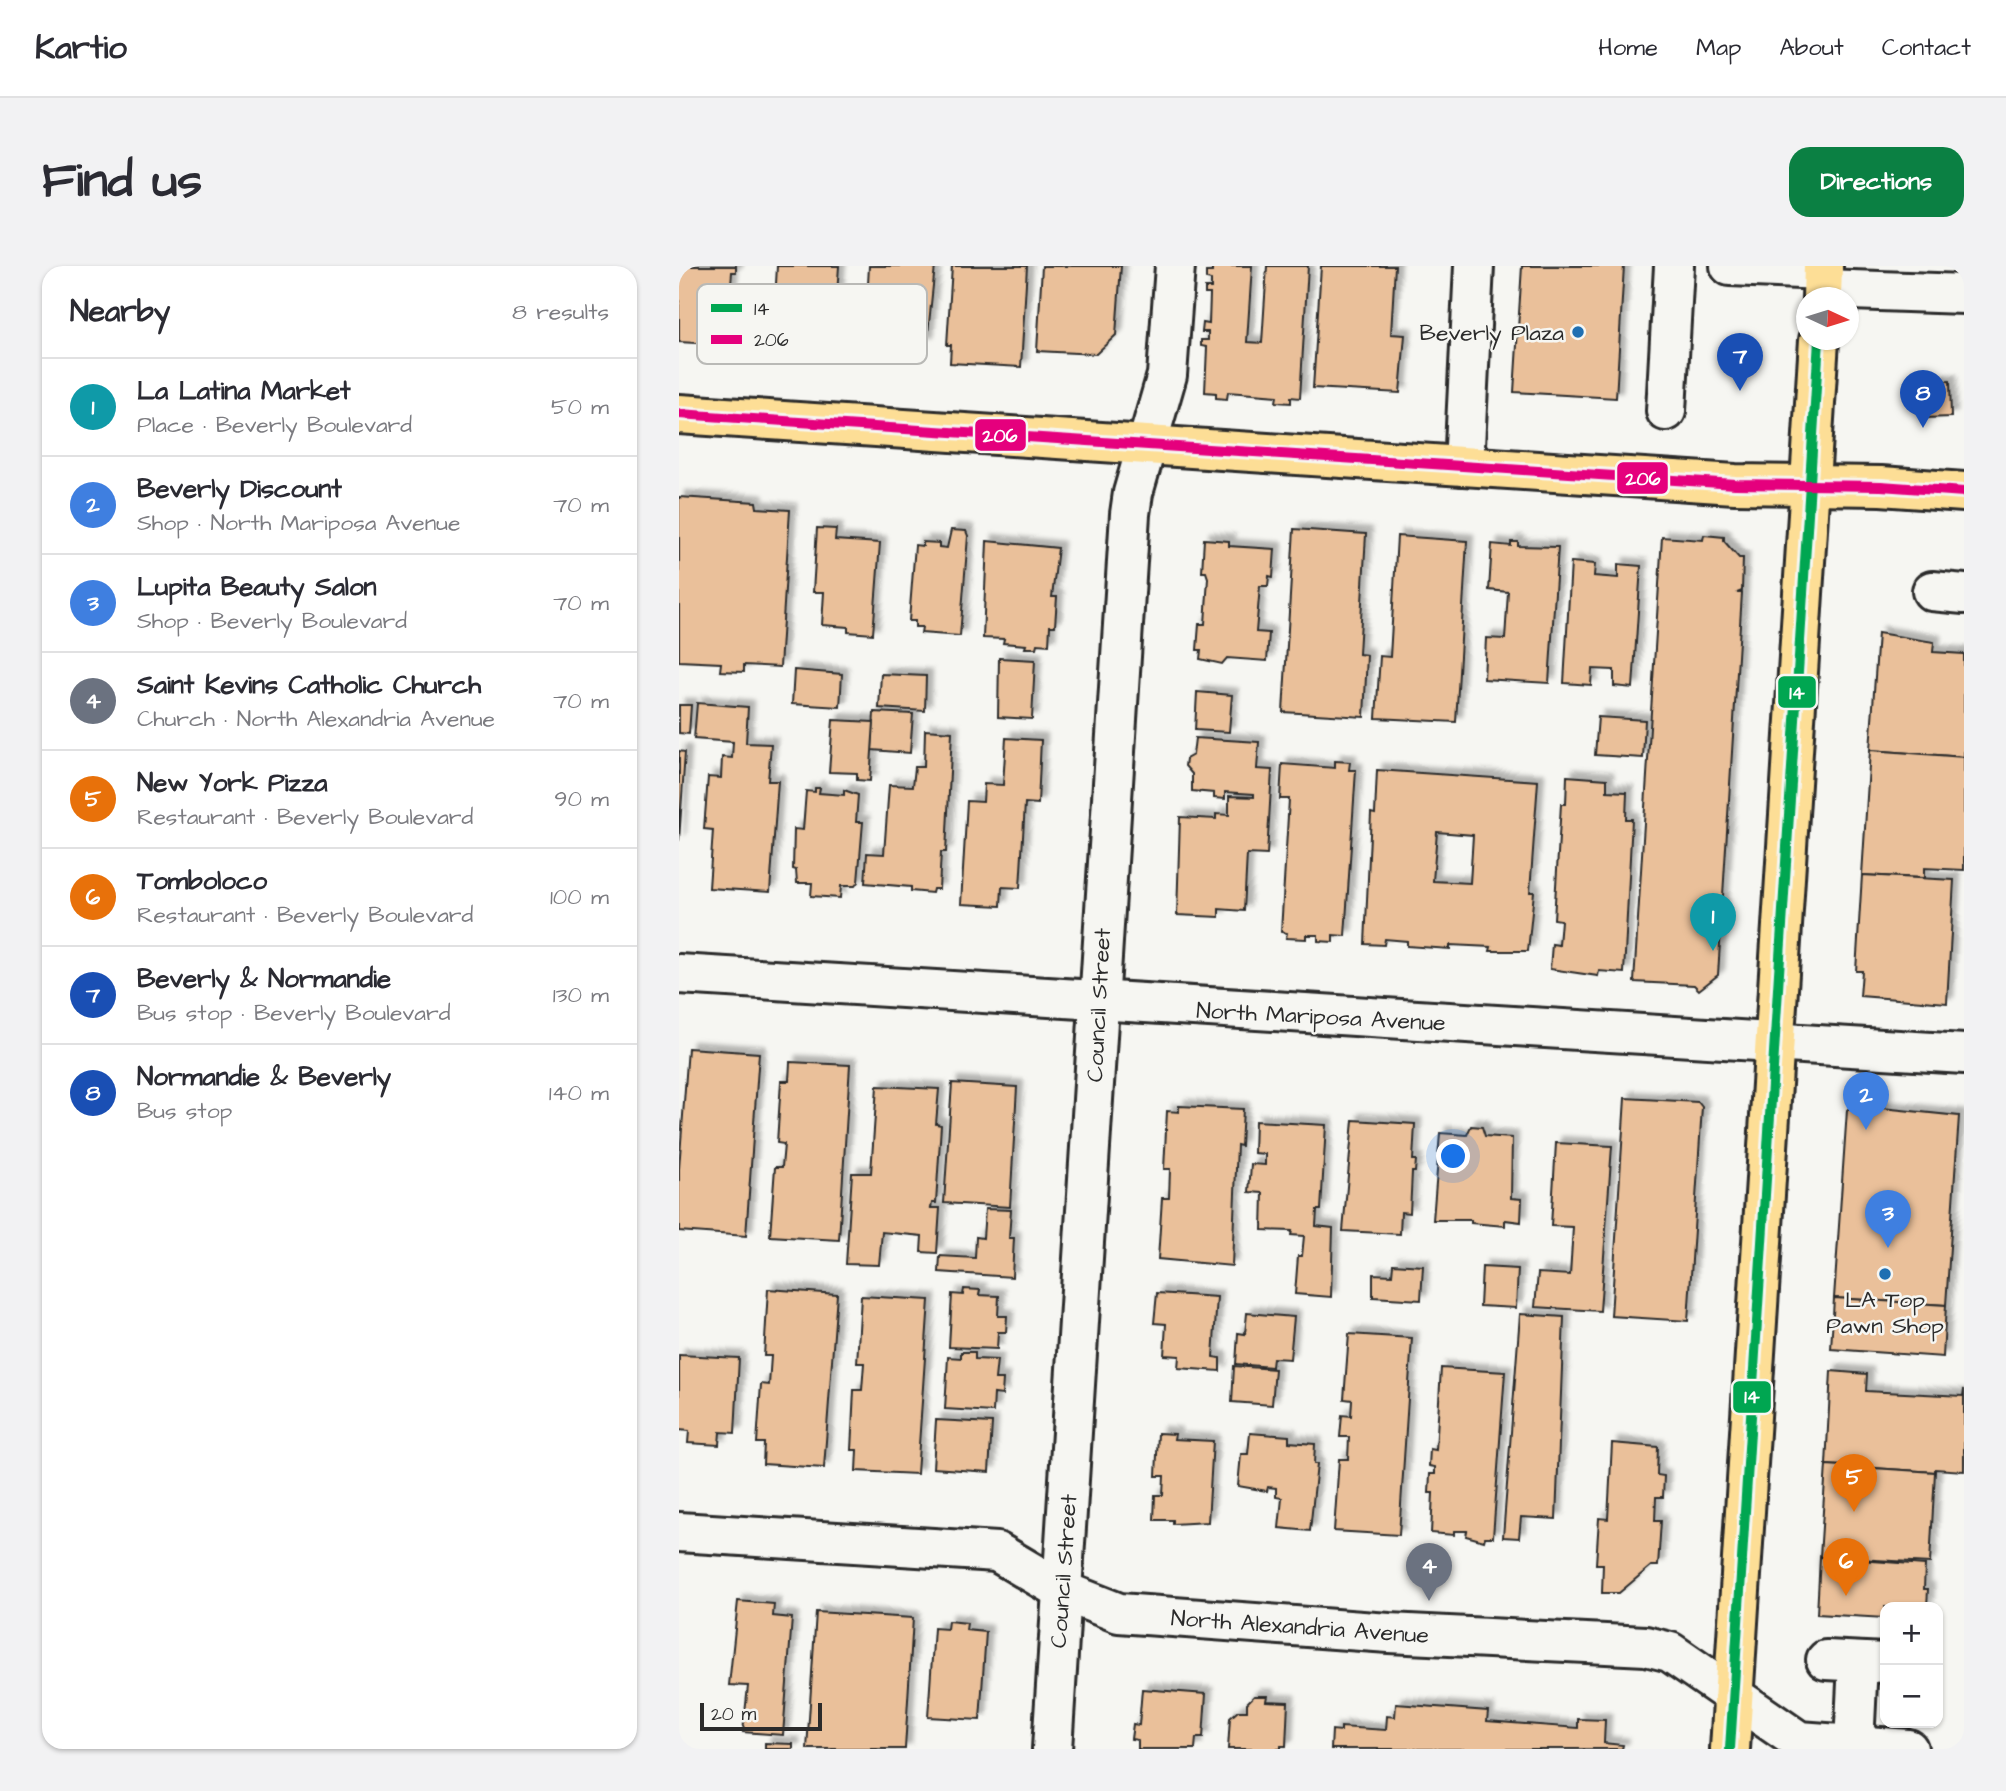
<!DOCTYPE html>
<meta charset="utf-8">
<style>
body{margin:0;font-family:"Architects Daughter",sans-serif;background:#f2f2f3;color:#2b2b33}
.controls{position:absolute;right:21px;bottom:21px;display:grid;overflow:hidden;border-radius:14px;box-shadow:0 2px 5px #0004}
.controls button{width:63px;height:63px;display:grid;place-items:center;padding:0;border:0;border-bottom:2px solid #e1e1e2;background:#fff;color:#2b2b33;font:35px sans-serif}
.compass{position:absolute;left:1117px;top:21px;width:63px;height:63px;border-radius:50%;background:#fff;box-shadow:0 2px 5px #0004;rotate:94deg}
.scale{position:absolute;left:21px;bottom:18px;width:122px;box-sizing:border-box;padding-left:7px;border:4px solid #2b2b2b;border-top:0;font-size:19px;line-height:24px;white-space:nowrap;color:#2b2b2b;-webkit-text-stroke:5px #f6f6f2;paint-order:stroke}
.you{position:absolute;left:775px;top:891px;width:24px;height:24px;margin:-18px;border:5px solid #fff;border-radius:50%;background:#1a73e8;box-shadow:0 0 0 10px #1a73e833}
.badge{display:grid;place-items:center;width:46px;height:46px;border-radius:50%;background:#0b8043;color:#fff;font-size:23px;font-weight:700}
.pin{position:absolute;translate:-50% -58px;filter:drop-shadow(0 2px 4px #0008)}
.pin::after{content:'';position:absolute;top:37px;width:24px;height:21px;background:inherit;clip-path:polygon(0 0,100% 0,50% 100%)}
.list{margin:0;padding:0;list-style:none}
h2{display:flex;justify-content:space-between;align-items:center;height:91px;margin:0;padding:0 28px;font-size:30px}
h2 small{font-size:23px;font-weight:400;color:#7c7c81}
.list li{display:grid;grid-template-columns:46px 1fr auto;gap:21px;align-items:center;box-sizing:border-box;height:98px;padding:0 28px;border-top:2px solid #e1e1e2}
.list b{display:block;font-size:26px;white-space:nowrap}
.list p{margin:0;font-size:23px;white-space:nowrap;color:#7c7c81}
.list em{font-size:23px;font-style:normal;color:#7c7c81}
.map{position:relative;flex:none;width:1285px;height:1483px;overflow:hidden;border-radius:21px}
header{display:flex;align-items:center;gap:42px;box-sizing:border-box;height:98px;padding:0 35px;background:#fff;border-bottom:2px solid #e1e1e2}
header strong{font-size:33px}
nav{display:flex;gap:38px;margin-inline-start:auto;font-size:24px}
.intro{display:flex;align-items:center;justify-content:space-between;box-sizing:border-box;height:168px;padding:0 42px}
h1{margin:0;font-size:49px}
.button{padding:18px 32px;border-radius:21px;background:#0b8043;color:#fff;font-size:24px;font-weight:700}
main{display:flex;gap:42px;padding:0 42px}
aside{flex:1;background:#fff;border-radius:21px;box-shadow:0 2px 5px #0004}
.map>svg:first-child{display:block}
.building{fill:#eac09a;stroke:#2b2b2b;stroke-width:2;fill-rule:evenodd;filter:url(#shadow)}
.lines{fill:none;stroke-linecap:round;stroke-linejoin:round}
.minor-casing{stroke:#2b2b2b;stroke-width:44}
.major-casing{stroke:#2b2b2b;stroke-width:44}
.minor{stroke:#f6f6f2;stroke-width:38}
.major{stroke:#fdde96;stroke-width:38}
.bus-1-casing{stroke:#f6f6f2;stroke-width:16}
.bus-2-casing{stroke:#f6f6f2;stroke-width:16}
.bus-1{stroke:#00a651;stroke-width:10}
.bus-2{stroke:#e5007d;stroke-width:10}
.poi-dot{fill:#1f6fb2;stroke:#f6f6f2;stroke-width:2.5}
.labels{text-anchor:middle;stroke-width:5;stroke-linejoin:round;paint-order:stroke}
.poi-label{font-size:23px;fill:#2b2b2b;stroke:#f6f6f2;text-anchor:end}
.street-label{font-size:23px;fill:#2b2b2b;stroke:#f6f6f2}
.key{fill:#f6f6f2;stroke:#b9b9b6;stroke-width:2}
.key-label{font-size:19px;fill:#2b2b2b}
.line-badge{stroke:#f6f6f2;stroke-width:2.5}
.badge-label{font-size:19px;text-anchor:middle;font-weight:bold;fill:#fff}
</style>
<header>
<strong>Kartio</strong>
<nav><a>Home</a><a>Map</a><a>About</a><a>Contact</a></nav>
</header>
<div class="intro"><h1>Find us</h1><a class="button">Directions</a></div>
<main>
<aside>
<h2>Nearby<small>8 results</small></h2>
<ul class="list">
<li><span class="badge" style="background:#0f9aa8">1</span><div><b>La Latina Market</b><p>Place · Beverly Boulevard</p></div><em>50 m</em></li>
<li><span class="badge" style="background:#3f7fe0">2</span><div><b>Beverly Discount</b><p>Shop · North Mariposa Avenue</p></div><em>70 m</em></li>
<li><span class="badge" style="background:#3f7fe0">3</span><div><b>Lupita Beauty Salon</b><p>Shop · Beverly Boulevard</p></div><em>70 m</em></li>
<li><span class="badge" style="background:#6b7280">4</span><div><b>Saint Kevins Catholic Church</b><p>Church · North Alexandria Avenue</p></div><em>70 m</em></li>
<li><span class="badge" style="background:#e8710a">5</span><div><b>New York Pizza</b><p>Restaurant · Beverly Boulevard</p></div><em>90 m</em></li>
<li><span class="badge" style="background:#e8710a">6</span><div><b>Tomboloco</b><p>Restaurant · Beverly Boulevard</p></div><em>100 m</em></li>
<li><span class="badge" style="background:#1a4fb4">7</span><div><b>Beverly &amp; Normandie</b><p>Bus stop · Beverly Boulevard</p></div><em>130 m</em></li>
<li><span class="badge" style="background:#1a4fb4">8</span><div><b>Normandie &amp; Beverly</b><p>Bus stop</p></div><em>140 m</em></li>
</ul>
</aside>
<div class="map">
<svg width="1285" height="1483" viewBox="0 0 1285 1483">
<defs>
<filter id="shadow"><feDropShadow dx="6" dy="-6" stdDeviation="2" flood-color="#0004"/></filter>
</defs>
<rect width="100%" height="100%" fill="#f6f6f2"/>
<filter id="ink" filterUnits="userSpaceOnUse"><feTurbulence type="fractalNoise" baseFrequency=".0143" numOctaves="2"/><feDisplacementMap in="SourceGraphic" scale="14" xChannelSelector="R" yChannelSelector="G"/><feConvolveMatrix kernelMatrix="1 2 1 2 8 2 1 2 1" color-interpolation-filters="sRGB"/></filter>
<g filter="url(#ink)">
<g class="building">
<path d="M 0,0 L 57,0 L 57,6 L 53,6 L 51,31 L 56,31 L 53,75 L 41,72 L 41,75 L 33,74 L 33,78 L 0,76 Z"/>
<path d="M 98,0 L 160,0 L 154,86 L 108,83 L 109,78 L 88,77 L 91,34 L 96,35 Z"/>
<path d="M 190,0 L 256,0 L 248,77 L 186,73 Z"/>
<path d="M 273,0 L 348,0 L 342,101 L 271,97 L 272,79 L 268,79 Z"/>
<path d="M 363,0 L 442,0 L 437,69 L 417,88 L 358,85 Z"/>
<path d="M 533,0 L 573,0 L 568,76 L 583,77 L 588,0 L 629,0 L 621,132 L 612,131 L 612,137 L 597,136 L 598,130 L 549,126 L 548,133 L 537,132 L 537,127 L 526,126 L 528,81 L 522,80 L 522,74 L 529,74 L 529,66 L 523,66 L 524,57 L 530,58 L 531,28 L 526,28 L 526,22 L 532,22 L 532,14 L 527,13 L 527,6 L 533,6 Z"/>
<path d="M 642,0 L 716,0 L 712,68 L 726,69 L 721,127 L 634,122 Z"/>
<path d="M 843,0 L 945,0 L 937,132 L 835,126 Z"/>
<path d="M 1271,115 L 1272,151 L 1246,152 L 1234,144 L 1227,124 L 1235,117 Z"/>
<path d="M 0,231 L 77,236 L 78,242 L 111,244 L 101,401 L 65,399 L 65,406 L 41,405 L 42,397 L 0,395 Z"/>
<path d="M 138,262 L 157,263 L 156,274 L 201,277 L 194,368 L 169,366 L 169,361 L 143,359 L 145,326 L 134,326 Z"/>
<path d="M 615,263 L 687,268 L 680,388 L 688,389 L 685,451 L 604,446 Z"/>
<path d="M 272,264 L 287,265 L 289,270 L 281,370 L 242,367 L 243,361 L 236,361 L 236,355 L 230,355 L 236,279 L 244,280 L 244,276 L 260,277 L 260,281 L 268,282 Z"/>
<path d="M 1025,269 L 1045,271 L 1045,275 L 1060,292 L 1064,292 L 1063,325 L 1058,327 L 1063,327 L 1039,709 L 1020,724 L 1015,719 L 955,716 L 983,271 L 1024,274 Z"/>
<path d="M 718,270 L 788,275 L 777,456 L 697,452 L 701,390 L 711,391 Z"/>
<path d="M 525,273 L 550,275 L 550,280 L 596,283 L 594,311 L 590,310 L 589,320 L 581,320 L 577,366 L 590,367 L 588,395 L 548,392 L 543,398 L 521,393 L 522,384 L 518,384 L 520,358 L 526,358 L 529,312 L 527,306 L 523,306 Z"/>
<path d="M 308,275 L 379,282 L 373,331 L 378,331 L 376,360 L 371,360 L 370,379 L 358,378 L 357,382 L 346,382 L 347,379 L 324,377 L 325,373 L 304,372 Z"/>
<path d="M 832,276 L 839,276 L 839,280 L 879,281 L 870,417 L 805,413 L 807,372 L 826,373 L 829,326 L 810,324 L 813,278 L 832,280 Z"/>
<path d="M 892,296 L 916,298 L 915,310 L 939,312 L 939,298 L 962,300 L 954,422 L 935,420 L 935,404 L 913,403 L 912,419 L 885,417 Z"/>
<path d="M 1199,367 L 1255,376 L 1254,386 L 1285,388 L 1285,491 L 1191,484 Z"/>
<path d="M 320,392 L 356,394 L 353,453 L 319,451 Z"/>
<path d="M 115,404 L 163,408 L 161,441 L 113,438 Z"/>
<path d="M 202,408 L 247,410 L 246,445 L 200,442 Z"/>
<path d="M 518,426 L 553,429 L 550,466 L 516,464 Z"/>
<path d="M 18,437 L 69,441 L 67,477 L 92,478 L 89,515 L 99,515 L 91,626 L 30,622 L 34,564 L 25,563 L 29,511 L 42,512 L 43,491 L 53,492 L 54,476 L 15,473 Z"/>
<path d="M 0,439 L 12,439 L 10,468 L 0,467 Z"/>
<path d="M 195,446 L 234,448 L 231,487 L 193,484 Z"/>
<path d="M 919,451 L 966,454 L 964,492 L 916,489 Z"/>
<path d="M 154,454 L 195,456 L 191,515 L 178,514 L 178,507 L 150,506 Z"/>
<path d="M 246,464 L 273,466 L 267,586 L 262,586 L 260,623 L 254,623 L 253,627 L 232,625 L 232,621 L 186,617 L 188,587 L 205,588 L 210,519 L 234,520 L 236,501 L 245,501 Z"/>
<path d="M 327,472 L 362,474 L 359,538 L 346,537 L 341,622 L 323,621 L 322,640 L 282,638 L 288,535 L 304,536 L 305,518 L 324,519 Z"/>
<path d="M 516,472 L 580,476 L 578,503 L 593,504 L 588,589 L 568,588 L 565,645 L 540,643 L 540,651 L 498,649 L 501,551 L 537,553 L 537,548 L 550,549 L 550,530 L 575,531 L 575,528 L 546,526 L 546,533 L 535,532 L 535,527 L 513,525 L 513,508 L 506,500 L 507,493 L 514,489 Z"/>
<path d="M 1191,484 L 1285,491 L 1285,604 L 1245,602 L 1245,612 L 1183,609 Z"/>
<path d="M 0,485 L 6,486 L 0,575 Z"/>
<path d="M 656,495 L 671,496 L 670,504 L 677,504 L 666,670 L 654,669 L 654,676 L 639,675 L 639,669 L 627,669 L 627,673 L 607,672 L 608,667 L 602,666 L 610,533 L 601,533 L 603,498 L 656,502 Z"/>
<path d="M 698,504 L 859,515 L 851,626 L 855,626 L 849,685 L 811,685 L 812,681 L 771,679 L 771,683 L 728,680 L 728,675 L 706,673 L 705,679 L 686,678 L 692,547 L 696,548 ZM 758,566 L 794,569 L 791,617 L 754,615 Z"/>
<path d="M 888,510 L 928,513 L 928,525 L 948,526 L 947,553 L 953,553 L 945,707 L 920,705 L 919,710 L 871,703 L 873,678 L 880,679 L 882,654 L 875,653 L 882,538 L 887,538 Z"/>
<path d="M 136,522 L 141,522 L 140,527 L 165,529 L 165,524 L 179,529 L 177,556 L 184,556 L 179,616 L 176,620 L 162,620 L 161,632 L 132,630 L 133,617 L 118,617 L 117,604 L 114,603 L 115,563 L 124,564 L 127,525 L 136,526 Z"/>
<path d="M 1183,609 L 1275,614 L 1268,737 L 1181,730 L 1183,705 L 1177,705 Z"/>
<path d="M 9,782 L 80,787 L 67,970 L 0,965 L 0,903 Z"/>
<path d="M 111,796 L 171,799 L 160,974 L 91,970 L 96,901 L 103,901 L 105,878 L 98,877 L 102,815 L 110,815 Z"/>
<path d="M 273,817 L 338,821 L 331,941 L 265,937 Z"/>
<path d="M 198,820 L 260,823 L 257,858 L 262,859 L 257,937 L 253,937 L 252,942 L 261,942 L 258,987 L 242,986 L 243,970 L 203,966 L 200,999 L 167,998 L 173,907 L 192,907 Z"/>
<path d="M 946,832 L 1019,836 L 1023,841 L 1009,1055 L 932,1050 Z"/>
<path d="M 1174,839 L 1280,850 L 1267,1039 L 1155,1032 L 1168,844 Z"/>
<path d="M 500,840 L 564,843 L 562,880 L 558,879 L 553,1000 L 479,993 L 483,932 L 490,932 L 491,903 L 485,903 L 488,845 L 500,846 Z"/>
<path d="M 674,854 L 736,858 L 734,894 L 737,894 L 736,906 L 733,906 L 731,947 L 722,946 L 721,968 L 664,965 Z"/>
<path d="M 576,855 L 647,859 L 642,944 L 638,944 L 637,960 L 654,962 L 652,1031 L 616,1028 L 619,990 L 623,990 L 625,970 L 612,969 L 613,965 L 583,964 L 584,927 L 570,926 L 572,898 L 586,899 L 586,888 L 575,887 Z"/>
<path d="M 792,860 L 803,861 L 806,870 L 833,872 L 832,932 L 843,933 L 842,956 L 826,954 L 826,960 L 792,957 L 792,954 L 754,954 L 761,867 L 788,869 Z"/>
<path d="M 877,877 L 933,880 L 921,1045 L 856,1041 L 859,1007 L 891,1009 L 894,961 L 872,960 Z"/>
<path d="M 306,943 L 332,944 L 330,972 L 335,972 L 333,1011 L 260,1006 L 261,990 L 296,992 L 297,971 L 304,972 Z"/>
<path d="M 714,998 L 744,1000 L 742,1034 L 694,1031 L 694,1008 L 713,1009 Z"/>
<path d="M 803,1001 L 839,1003 L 837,1042 L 801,1040 Z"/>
<path d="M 89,1023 L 158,1028 L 145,1202 L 84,1198 L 85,1177 L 78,1177 L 82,1118 L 90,1119 L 92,1090 L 85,1090 Z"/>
<path d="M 285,1023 L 301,1024 L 300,1029 L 320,1030 L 319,1050 L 328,1050 L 327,1066 L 319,1066 L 318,1083 L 270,1081 L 273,1028 L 284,1029 Z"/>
<path d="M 478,1027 L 538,1031 L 534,1091 L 541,1092 L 541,1105 L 499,1102 L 500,1090 L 485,1089 L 487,1058 L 475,1057 Z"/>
<path d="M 182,1030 L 250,1034 L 238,1208 L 177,1205 L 178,1184 L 172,1184 L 175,1124 L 183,1124 L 185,1097 L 178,1097 Z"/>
<path d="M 1155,1032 L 1267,1039 L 1264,1091 L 1152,1083 Z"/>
<path d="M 568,1047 L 615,1051 L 611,1093 L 594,1092 L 593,1101 L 557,1098 L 559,1067 L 566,1068 Z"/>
<path d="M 841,1048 L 885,1051 L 877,1253 L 842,1251 L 840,1272 L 824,1271 Z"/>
<path d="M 670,1068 L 733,1072 L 720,1269 L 655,1265 L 660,1193 L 669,1193 L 670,1171 L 661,1171 L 663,1149 L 672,1150 L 673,1134 L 665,1133 Z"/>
<path d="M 282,1086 L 296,1086 L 296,1093 L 318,1094 L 316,1113 L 324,1113 L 323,1129 L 315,1128 L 314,1146 L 266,1143 L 269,1091 L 282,1092 Z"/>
<path d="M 0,1089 L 60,1092 L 56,1167 L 41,1166 L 40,1179 L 9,1177 L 10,1165 L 0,1164 Z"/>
<path d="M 555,1100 L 596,1103 L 593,1139 L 553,1136 Z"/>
<path d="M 762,1102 L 826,1106 L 814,1271 L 806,1271 L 805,1275 L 787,1270 L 788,1265 L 775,1265 L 775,1269 L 752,1267 L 754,1227 L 750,1227 L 751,1208 L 756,1208 L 756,1201 L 750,1200 L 751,1183 L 757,1184 Z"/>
<path d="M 1152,1105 L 1188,1108 L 1187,1125 L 1284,1130 L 1285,1123 L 1285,1205 L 1256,1203 L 1256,1206 L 1147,1199 Z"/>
<path d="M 257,1154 L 313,1157 L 310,1206 L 254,1202 Z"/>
<path d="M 479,1167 L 496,1168 L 495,1173 L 534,1175 L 529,1256 L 494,1258 L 494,1254 L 475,1254 L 476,1229 L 484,1229 L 485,1210 L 477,1210 Z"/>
<path d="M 571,1167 L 610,1170 L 610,1176 L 636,1178 L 635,1198 L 638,1198 L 631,1265 L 600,1262 L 603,1232 L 597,1231 L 597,1222 L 589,1221 L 588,1225 L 559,1220 L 562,1188 L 569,1188 Z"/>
<path d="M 933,1177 L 979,1181 L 978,1209 L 985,1210 L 984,1231 L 977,1231 L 976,1255 L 982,1255 L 979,1300 L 972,1300 L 940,1327 L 923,1327 L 924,1298 L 917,1298 L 920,1252 L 929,1253 Z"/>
<path d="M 1147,1199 L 1256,1206 L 1251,1297 L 1141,1291 Z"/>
<path d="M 1141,1291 L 1246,1299 L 1245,1323 L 1249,1323 L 1248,1341 L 1206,1341 L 1206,1352 L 1138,1348 Z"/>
<path d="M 59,1335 L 95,1338 L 94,1350 L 113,1352 L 104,1469 L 64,1466 L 69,1420 L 50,1419 Z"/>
<path d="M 137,1346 L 234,1352 L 226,1483 L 128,1483 Z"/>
<path d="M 269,1355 L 288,1357 L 287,1364 L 307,1366 L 301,1454 L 249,1451 L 255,1362 L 268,1363 Z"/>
<path d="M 463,1423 L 527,1428 L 524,1472 L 517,1472 L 516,1483 L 459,1483 L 459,1474 L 452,1473 L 454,1458 L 460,1459 Z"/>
<path d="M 575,1430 L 588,1430 L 587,1435 L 609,1436 L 607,1480 L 602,1480 L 602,1483 L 549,1483 L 551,1452 L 559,1445 L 568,1445 L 568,1437 Z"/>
<path d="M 717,1438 L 809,1445 L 808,1455 L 899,1462 L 899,1453 L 926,1454 L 925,1477 L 944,1479 L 943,1483 L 652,1483 L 653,1464 L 662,1465 L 662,1461 L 707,1464 L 708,1450 L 716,1451 Z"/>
<path d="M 86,1477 L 114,1478 L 114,1483 L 86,1483 Z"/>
</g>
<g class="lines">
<g class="minor-casing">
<g id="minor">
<path d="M 1051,0 L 1144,4"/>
<path d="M 1144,23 L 1285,28"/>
<path d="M 987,145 L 995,0"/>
<path d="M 785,200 L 795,0"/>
<path d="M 1253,325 L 1285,328"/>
<path d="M 0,708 L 1285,788"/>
<path d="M 0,1266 L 318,1286 L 384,1325 L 440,1347 L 710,1367 L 967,1380 L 991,1386 L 1120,1475 L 1229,1483"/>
<path d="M 1147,1394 L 1206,1397"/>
<path d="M 1175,1479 L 1179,1396"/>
<path d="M 373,1483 L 451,248 L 454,227 L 488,109 L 496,0"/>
</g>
</g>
<g class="major-casing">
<g id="major">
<path d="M 1143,32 L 1144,0"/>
<path d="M 0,148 L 1056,218 L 1202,220 L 1285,226"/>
<path d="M 1051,1483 L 1140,74"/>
</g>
</g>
<use href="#minor" class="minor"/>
<use href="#major" class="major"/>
<g class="bus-1-casing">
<path id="bus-1" d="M 1051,1483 L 1140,74"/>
</g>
<g class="bus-2-casing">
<path id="bus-2" d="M 0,148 L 1056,218 L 1202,220 L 1285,226"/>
</g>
<use href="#bus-1" class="bus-1"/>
<use href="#bus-2" class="bus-2"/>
</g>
</g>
<g class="poi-dot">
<circle cx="899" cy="66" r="7"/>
<circle cx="1206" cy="1008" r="7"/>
</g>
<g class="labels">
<g class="poi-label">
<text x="885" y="74">Beverly Plaza</text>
<text x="1206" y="1041" text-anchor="middle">LA Top<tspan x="1206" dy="26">Pawn Shop</tspan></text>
</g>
<g class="street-label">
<text transform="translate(419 739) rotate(-87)" y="8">Council Street</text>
<text transform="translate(642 750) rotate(3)" y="8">North Mariposa Avenue</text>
<text transform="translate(384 1305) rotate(-86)" y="8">Council Street</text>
<text transform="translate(621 1360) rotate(4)" y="8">North Alexandria Avenue</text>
</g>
</g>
<rect x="18" y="18" width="230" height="80" rx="10" class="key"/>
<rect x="32" y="38" width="31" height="8" fill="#00a651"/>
<rect x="32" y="69" width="31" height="9" fill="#e5007d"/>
<g class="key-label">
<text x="75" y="49">14</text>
<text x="75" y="80">206</text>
</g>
<g class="line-badge">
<rect x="295" y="152" width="53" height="34" rx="7" fill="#e5007d"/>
<rect x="937" y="195" width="53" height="34" rx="7" fill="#e5007d"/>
<rect x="1098" y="409" width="40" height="34" rx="7" fill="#00a651"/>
<rect x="1053" y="1114" width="40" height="34" rx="7" fill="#00a651"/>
</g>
<g class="badge-label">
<text x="321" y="176">206</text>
<text x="964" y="219">206</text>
<text x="1118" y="433">14</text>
<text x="1073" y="1137">14</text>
</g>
</svg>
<div class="controls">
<button>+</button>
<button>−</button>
</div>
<svg class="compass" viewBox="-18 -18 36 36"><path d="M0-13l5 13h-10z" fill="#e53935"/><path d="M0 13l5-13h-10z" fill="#7c7c81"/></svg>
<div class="scale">20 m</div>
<div class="you"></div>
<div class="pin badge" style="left:1034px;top:685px;background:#0f9aa8">1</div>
<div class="pin badge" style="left:1187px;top:864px;background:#3f7fe0">2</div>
<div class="pin badge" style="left:1209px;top:982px;background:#3f7fe0">3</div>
<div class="pin badge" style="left:750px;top:1335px;background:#6b7280">4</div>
<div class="pin badge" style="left:1175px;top:1246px;background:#e8710a">5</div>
<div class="pin badge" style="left:1167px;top:1330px;background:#e8710a">6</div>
<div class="pin badge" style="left:1061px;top:125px;background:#1a4fb4">7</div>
<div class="pin badge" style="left:1244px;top:162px;background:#1a4fb4">8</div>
</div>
</main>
